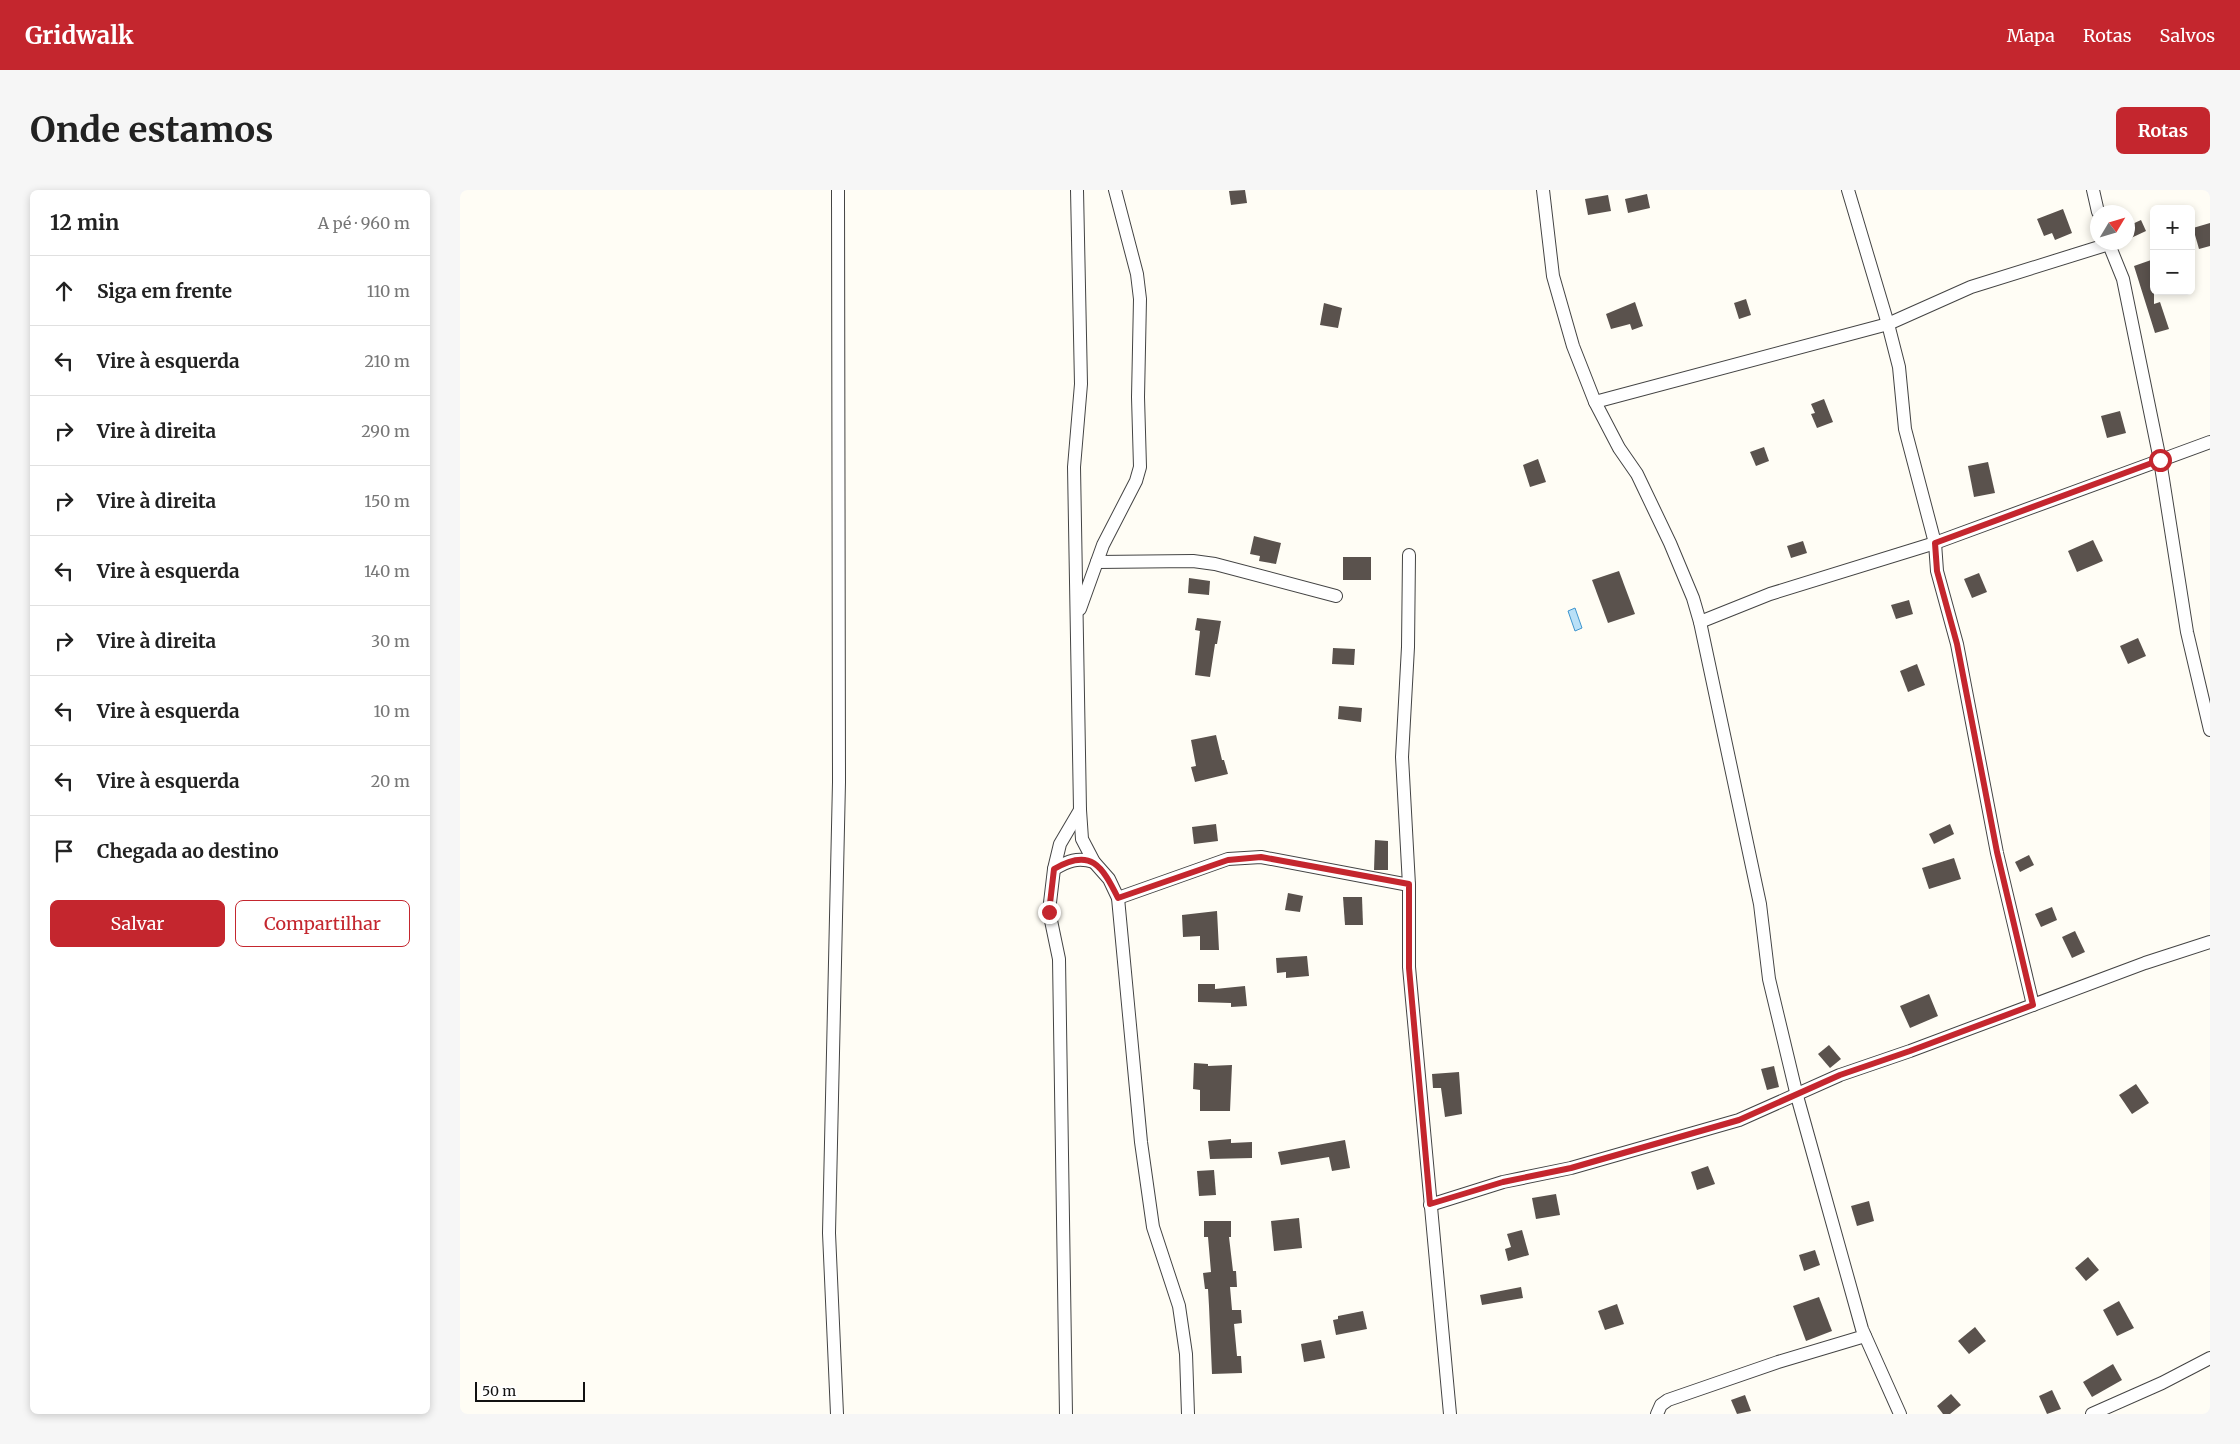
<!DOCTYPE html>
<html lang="pt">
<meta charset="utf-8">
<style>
body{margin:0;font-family:Merriweather,serif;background:#f6f6f6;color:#222}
.controls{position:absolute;right:15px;top:15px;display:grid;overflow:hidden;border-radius:8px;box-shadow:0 2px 8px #0003}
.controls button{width:45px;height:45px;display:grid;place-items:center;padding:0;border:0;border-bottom:1px solid #e0e0e0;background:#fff;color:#222;font:25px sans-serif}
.compass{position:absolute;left:1630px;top:15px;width:45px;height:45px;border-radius:50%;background:#fff;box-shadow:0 2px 8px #0003;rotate:52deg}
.scale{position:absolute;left:15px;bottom:12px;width:110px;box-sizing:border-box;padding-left:5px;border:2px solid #111;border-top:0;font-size:14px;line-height:18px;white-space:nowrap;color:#111;-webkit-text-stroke:4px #fff;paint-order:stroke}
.stop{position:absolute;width:15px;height:15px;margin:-11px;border:4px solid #c4262e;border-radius:50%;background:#fff}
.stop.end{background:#c4262e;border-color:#fff;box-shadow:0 1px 5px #0008}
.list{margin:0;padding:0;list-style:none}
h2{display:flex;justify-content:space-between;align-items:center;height:65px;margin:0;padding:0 20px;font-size:21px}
h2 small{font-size:16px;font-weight:400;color:#767676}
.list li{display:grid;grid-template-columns:32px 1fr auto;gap:15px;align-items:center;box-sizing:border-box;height:70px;padding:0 20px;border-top:1px solid #e0e0e0}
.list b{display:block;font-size:19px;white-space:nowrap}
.list em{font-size:16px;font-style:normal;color:#767676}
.actions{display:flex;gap:10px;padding:15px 20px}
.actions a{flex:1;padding:11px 0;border:1px solid #c4262e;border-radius:8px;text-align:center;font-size:18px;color:#c4262e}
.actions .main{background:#c4262e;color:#fff}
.icon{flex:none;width:28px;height:28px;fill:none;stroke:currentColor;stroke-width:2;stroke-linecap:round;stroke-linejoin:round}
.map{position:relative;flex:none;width:1750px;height:1224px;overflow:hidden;border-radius:8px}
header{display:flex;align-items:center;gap:30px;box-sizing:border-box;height:70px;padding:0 25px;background:#c4262e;color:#fff}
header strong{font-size:24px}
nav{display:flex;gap:28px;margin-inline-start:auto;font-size:18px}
.intro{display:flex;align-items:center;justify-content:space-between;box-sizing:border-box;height:120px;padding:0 30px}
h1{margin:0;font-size:35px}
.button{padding:12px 22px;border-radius:8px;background:#c4262e;color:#fff;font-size:18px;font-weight:700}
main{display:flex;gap:30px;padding:0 30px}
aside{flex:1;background:#fff;border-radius:8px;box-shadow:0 2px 8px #0003}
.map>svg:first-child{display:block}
.water{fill:#b9e0f7;stroke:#3f96cf}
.building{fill:#5a524d}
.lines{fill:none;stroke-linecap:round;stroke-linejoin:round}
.street-casing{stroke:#444;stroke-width:14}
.street{stroke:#fff;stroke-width:12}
.route{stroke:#c4262e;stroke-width:6}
</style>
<header>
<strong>Gridwalk</strong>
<nav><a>Mapa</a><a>Rotas</a><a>Salvos</a></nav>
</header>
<div class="intro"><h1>Onde estamos</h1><a class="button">Rotas</a></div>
<main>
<aside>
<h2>12 min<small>A pé · 960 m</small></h2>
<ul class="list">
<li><svg class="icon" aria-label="ahead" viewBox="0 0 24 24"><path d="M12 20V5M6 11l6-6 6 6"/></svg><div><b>Siga em frente</b></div><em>110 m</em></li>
<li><svg class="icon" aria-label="left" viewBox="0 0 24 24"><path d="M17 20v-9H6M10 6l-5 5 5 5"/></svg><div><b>Vire à esquerda</b></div><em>210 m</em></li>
<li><svg class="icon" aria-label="right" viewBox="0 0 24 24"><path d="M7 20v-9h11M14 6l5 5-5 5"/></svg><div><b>Vire à direita</b></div><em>290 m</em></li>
<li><svg class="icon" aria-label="right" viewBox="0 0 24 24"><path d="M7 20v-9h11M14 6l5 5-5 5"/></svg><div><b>Vire à direita</b></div><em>150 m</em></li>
<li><svg class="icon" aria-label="left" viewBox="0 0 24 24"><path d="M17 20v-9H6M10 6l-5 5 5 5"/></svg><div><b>Vire à esquerda</b></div><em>140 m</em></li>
<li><svg class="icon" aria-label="right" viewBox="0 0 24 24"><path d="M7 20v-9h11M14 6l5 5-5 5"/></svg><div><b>Vire à direita</b></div><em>30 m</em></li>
<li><svg class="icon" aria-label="left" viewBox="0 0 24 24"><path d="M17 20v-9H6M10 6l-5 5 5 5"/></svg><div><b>Vire à esquerda</b></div><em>10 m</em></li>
<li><svg class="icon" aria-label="left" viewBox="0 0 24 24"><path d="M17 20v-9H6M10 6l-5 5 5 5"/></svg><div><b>Vire à esquerda</b></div><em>20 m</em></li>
<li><svg class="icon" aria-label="arrive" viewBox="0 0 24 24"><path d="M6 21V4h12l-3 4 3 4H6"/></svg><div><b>Chegada ao destino</b></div></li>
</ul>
<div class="actions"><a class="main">Salvar</a><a>Compartilhar</a></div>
</aside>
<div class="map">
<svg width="1750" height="1224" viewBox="0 0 1750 1224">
<rect width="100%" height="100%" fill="#fffdf5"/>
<path class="water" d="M 1115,418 L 1122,438 L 1115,441 L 1108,421 Z"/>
<g class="building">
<path d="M 785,0 L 787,13 L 771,15 L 769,1 Z"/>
<path d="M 1187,4 L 1190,18 L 1168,23 L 1165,9 Z"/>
<path d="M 1148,5 L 1151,21 L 1128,25 L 1125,9 Z"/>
<path d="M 1603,19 L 1612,43 L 1595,50 L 1592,43 L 1584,46 L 1577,29 Z"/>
<path d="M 1681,30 L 1686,41 L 1671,48 L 1668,36 Z"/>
<path d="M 1750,33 L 1750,56 L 1739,59 L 1733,38 Z"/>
<path d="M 1694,69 L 1694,114 L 1700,112 L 1709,139 L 1695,143 L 1674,76 Z"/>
<path d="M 1286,109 L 1291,125 L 1279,129 L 1274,113 Z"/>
<path d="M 1175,112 L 1183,136 L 1172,140 L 1170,134 L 1151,139 L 1146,124 Z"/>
<path d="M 864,113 L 882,118 L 878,138 L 860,135 Z"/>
<path d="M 1364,209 L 1373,232 L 1357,238 L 1351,224 L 1355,223 L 1351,214 Z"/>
<path d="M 1660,221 L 1666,243 L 1647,248 L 1641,226 Z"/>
<path d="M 1304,257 L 1309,271 L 1296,276 L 1290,262 Z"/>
<path d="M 1078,269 L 1086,292 L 1070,297 L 1063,275 Z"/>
<path d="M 1528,272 L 1535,303 L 1514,307 L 1508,276 Z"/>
<path d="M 794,346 L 821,353 L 816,374 L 799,371 L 800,366 L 790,364 Z"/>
<path d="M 1633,350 L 1643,371 L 1617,382 L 1608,361 Z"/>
<path d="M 1343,351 L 1347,363 L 1331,368 L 1327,356 Z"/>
<rect x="883" y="367" width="28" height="23"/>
<path d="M 1159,381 L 1175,424 L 1148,433 L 1132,390 Z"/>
<path d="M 1519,383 L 1527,402 L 1512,408 L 1504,389 Z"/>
<path d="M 729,388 L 750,391 L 749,405 L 728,403 Z"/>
<path d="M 1449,410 L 1453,424 L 1436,429 L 1431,415 Z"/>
<path d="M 737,428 L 761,431 L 757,454 L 755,454 L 750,487 L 735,485 L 740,441 L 735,440 Z"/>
<path d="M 1678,448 L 1686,466 L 1668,474 L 1660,456 Z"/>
<path d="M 873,458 L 895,459 L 894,475 L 872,474 Z"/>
<path d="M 1457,474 L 1465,495 L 1448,502 L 1440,481 Z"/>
<path d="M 879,516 L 902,518 L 901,532 L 878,529 Z"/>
<path d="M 756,545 L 762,570 L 764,570 L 768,584 L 735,592 L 731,577 L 736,576 L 731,550 Z"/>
<path d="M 756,634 L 758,651 L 734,654 L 732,637 Z"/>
<path d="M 1490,634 L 1494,644 L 1474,654 L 1469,644 Z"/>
<path d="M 915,650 L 928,651 L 928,680 L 914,680 Z"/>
<path d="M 1569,665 L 1574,675 L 1560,682 L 1555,672 Z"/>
<path d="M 1494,668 L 1501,689 L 1469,699 L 1462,678 Z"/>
<path d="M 828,703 L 843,706 L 840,722 L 825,720 Z"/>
<path d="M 883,707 L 902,707 L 903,735 L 885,735 Z"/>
<path d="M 1592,717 L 1597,730 L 1581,737 L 1575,724 Z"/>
<path d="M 757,721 L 759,760 L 740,760 L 740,746 L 723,747 L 722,725 Z"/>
<path d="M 1615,741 L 1625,762 L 1612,768 L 1602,747 Z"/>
<path d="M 847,766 L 849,786 L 826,788 L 826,782 L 817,783 L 816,768 Z"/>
<path d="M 738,794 L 755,794 L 755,799 L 785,796 L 787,816 L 771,817 L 771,813 L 738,812 Z"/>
<path d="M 1469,804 L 1478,826 L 1450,838 L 1440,816 Z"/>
<path d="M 1369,855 L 1381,869 L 1370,878 L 1358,864 Z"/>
<path d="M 734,873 L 748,874 L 748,876 L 772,875 L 770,921 L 740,921 L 740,900 L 733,899 Z"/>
<path d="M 1314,876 L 1319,897 L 1307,900 L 1301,879 Z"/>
<path d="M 999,882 L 1002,924 L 985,927 L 981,898 L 973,898 L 972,884 Z"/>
<path d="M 1676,894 L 1689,913 L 1672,924 L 1659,905 Z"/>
<path d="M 771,949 L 771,953 L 792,952 L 792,968 L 750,969 L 748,951 Z"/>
<path d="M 885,950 L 890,978 L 872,981 L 869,967 L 821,975 L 818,962 Z"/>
<path d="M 1248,976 L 1255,994 L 1237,1000 L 1231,982 Z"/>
<path d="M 754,980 L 756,1005 L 739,1006 L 737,981 Z"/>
<path d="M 1096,1004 L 1100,1025 L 1076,1029 L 1072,1008 Z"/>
<path d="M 1409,1011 L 1414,1031 L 1397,1036 L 1391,1016 Z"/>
<path d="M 839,1028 L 842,1058 L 814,1061 L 811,1031 Z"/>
<path d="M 744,1031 L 771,1031 L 771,1047 L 769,1047 L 773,1081 L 776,1081 L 777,1097 L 770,1097 L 772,1120 L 781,1120 L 782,1133 L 774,1134 L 777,1166 L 781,1166 L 782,1183 L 752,1184 L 749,1116 L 748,1099 L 745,1099 L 743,1083 L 751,1082 L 748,1047 L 744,1047 Z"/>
<path d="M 1062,1040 L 1069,1065 L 1048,1071 L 1045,1059 L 1051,1057 L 1047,1044 Z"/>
<path d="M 1355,1060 L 1360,1075 L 1344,1081 L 1339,1065 Z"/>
<path d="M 1628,1067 L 1639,1080 L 1626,1091 L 1615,1078 Z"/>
<path d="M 1061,1097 L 1063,1108 L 1022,1115 L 1020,1105 Z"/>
<path d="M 1359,1107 L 1372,1141 L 1346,1151 L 1333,1116 Z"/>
<path d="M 1659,1111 L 1674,1138 L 1657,1146 L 1643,1120 Z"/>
<path d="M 1157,1114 L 1164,1134 L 1145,1140 L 1138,1121 Z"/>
<path d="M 903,1121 L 907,1139 L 876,1145 L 873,1130 L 878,1129 L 878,1126 Z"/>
<path d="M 1515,1137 L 1526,1151 L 1509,1164 L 1498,1151 Z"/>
<path d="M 861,1150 L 865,1168 L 844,1172 L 841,1154 Z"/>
<path d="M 1653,1174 L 1662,1190 L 1632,1207 L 1623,1192 Z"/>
<path d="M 1592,1200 L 1601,1219 L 1587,1224 L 1579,1206 Z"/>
<path d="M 1491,1204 L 1501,1215 L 1490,1224 L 1483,1224 L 1477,1216 Z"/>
<path d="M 1285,1205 L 1291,1221 L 1277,1224 L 1271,1210 Z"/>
</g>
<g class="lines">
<g class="street-casing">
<g id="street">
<path d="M 617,0 L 621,194 L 614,277 L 620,620 L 622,649 L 634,672 L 649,689 L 658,708 L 681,952 L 693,1037 L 719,1116 L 726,1164 L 728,1224"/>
<path d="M 1083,0 L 1093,86 L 1113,156 L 1135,212 L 1159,258 L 1177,284 L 1210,353 L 1233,408 L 1240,432 L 1300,714 L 1309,789 L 1337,906 L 1402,1139 L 1440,1224"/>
<path d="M 1388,0 L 1428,134 L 1439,177 L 1445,239 L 1475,353 L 1477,381 L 1497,454 L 1537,663 L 1573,815"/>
<path d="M 1633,0 L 1638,22"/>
<path d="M 1648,52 L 1663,89 L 1700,270 L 1727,442 L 1750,540"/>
<path d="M 1135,212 L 1428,134 L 1511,97 L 1649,54"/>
<path d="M 949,365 L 948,457 L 942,567 L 949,695"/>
<path d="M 637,372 L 733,371 L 755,374 L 876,406"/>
<path d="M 620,419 L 643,355 L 676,291 L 680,277 L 678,207 L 680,109 L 677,84 L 655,0"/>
<path d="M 1240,432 L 1310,404 L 1475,353 L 1750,252"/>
<path d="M 594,679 C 608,671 617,667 634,672"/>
<path d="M 658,708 L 768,669 L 801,667 L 949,695 L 949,777 L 990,1224"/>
<path d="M 970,1015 L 1043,992 L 1111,978 L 1279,930 L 1380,885 L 1450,861 L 1685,773 L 1750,752"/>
<path d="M 377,1224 L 369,1043 L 379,592 L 378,0"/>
<path d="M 606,1224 L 599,769 L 589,721 L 594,679 L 600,654 L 620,620"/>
<path d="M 1197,1224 L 1201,1215 L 1208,1210 L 1318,1172 L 1405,1146"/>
<path d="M 1632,1224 L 1702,1193 L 1750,1168"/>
</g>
</g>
<use href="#street" class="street"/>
</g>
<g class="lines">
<path class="route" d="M 589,722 L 594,679 C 631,657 642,676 658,708 L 768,670 L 801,667 L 949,694 L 949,778 L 970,1014 L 1043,992 L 1111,978 L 1279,930 L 1380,885 L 1450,861 L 1573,815 L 1537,662 L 1497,454 L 1477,381 L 1475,353 L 1700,270"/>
</g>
</svg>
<div class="controls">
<button>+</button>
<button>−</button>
</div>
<svg class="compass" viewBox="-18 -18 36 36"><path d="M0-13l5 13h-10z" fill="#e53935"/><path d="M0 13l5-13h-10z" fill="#767676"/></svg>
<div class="scale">50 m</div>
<div class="stop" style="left:1700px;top:270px"></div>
<div class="stop end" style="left:589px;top:722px"></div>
</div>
</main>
